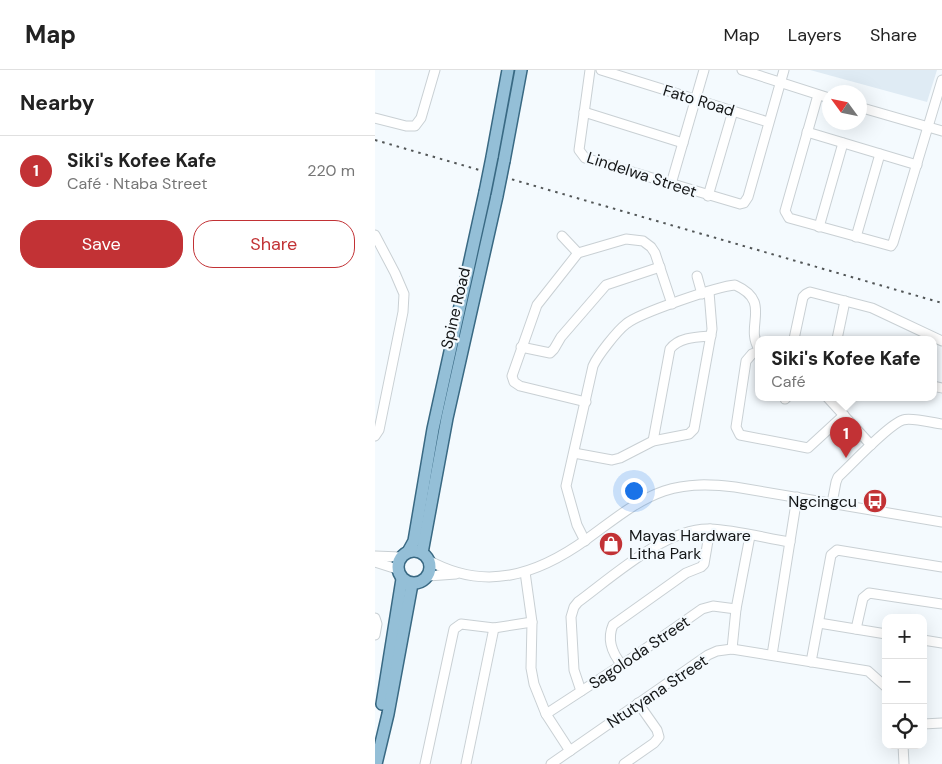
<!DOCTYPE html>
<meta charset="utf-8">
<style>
body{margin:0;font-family:"DM Sans",sans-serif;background:#f2f2f2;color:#222}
.controls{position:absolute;right:15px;bottom:15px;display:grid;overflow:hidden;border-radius:10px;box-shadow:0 5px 20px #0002}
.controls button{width:45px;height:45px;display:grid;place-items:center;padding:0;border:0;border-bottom:1px solid #e0e0e0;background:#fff;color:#222;font:25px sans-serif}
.compass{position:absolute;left:447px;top:15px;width:45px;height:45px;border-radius:50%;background:#fff;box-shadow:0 5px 20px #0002;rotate:303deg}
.you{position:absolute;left:258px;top:420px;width:18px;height:18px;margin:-12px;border:4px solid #fff;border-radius:50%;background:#1a73e8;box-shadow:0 0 0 8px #1a73e833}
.badge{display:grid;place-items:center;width:32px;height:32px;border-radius:50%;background:#c23235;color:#fff;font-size:16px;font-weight:700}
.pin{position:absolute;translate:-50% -41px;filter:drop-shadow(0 1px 2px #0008)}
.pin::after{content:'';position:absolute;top:26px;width:18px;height:15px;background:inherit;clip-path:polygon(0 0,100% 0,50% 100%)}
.popup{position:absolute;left:380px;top:266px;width:182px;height:65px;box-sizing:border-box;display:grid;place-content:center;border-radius:10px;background:#fff;filter:drop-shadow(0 1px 4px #0005);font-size:16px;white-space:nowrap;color:#767676}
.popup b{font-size:19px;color:#222}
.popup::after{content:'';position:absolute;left:50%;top:100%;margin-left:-10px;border:10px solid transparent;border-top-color:#fff}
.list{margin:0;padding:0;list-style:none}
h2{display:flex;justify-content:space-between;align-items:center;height:65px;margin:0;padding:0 20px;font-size:21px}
h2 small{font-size:16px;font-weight:400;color:#767676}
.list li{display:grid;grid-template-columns:32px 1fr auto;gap:15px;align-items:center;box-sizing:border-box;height:70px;padding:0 20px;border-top:1px solid #e0e0e0}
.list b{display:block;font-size:19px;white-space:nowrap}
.list p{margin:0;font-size:16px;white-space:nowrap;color:#767676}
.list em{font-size:16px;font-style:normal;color:#767676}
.actions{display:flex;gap:10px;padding:15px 20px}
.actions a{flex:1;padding:11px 0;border:1px solid #c23235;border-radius:20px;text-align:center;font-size:18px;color:#c23235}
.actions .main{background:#c23235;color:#fff}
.icon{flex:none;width:28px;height:28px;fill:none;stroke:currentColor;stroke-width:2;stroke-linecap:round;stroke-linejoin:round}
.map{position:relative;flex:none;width:567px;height:694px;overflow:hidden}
header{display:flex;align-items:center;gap:30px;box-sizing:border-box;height:70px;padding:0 25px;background:#fff;border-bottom:1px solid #e0e0e0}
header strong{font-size:24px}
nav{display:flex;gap:28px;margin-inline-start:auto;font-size:18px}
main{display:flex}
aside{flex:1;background:#fff}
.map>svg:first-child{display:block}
.built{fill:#dfebf4}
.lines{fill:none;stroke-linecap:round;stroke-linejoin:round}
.minor-casing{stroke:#c9d0d4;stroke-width:11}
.major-casing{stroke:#396983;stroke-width:14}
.minor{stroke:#fff;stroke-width:9}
.major{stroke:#94bfd7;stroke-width:11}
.rail{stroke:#525657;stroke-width:2;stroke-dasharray:2.5 5;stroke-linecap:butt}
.major-bridge-casing{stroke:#396983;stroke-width:14;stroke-linecap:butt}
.major-bridge{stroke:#94bfd7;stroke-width:11}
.labels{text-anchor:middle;stroke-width:4.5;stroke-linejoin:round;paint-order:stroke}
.street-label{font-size:16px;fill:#141617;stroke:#f4fafe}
.poi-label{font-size:16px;fill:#141617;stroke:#f4fafe;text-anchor:end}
</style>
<header>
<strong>Map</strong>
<nav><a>Map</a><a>Layers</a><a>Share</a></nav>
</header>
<main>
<aside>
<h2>Nearby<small></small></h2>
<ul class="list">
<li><span class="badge">1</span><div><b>Siki's Kofee Kafe</b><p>Café · Ntaba Street</p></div><em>220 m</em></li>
</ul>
<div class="actions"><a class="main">Save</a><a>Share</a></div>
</aside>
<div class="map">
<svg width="567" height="694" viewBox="0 0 567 694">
<rect width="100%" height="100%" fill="#f4fafe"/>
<path class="built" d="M 435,0 L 562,0 L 552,32 Z"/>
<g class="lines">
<g class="minor-casing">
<g id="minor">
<path d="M 215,0 L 204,80 L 210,88 L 365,134 L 369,133 L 373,127 L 409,0"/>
<path d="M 226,0 L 393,52"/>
<path d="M 367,0 L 454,28"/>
<path d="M 443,25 L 410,141 L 414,148 L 516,176 L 518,173 L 567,10"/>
<path d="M 484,37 L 567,61"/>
<path d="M 209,42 L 308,73"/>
<path d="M 0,48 L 31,56 L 40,56 L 46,48 L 60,0"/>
<path d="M 432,62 L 542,95"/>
<path d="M 296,114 L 329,0"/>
<path d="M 333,126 L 358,41"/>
<path d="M 444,157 L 468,73"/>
<path d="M 0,165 L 20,203 L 29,224 L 28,242 L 4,360 L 0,366"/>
<path d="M 187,166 L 203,183"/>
<path d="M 481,167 L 505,84"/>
<path d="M 322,206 L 327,224"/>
<path d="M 419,269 L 428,227 L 431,224 L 435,222 L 497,238 L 567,271"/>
<path d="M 462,269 L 470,231"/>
<path d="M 146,277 L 175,283 L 179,279 L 186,267 L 231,215 L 285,197"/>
<path d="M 384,281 L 377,284 L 371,291 L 361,357 L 365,365 L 433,378 L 469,345"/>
<path d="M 558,316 L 567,318"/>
<path d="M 452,327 L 496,375"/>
<path d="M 410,329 L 412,327"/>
<path d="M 211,332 L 145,316 L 139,312 L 137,306 L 162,235 L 203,183 L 251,169 L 268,171 L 276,177 L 280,183 L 297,234"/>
<path d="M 278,371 L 295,279 C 304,267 322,267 336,266"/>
<path d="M 199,383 L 237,390 L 245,388 L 278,371 L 314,364 L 319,359 L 337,259 L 334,222"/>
<path d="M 457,433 L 461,412 L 463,407 C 475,396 514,354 528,350 C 536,347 558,353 567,354"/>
<path d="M 210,471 L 202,455 L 191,416 L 218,296 C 223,285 242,261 251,254 C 264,243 344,216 360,215 C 398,232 369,255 384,279"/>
<path d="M 0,486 L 26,487"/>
<path d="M 53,490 C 110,522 162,505 212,469 C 236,452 260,431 289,421 C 312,413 336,414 360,417 L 567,452"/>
<path d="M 0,492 L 22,499"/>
<path d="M 150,502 L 157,552 L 156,598 L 159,614 L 171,644 L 195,681"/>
<path d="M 53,506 L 81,504"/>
<path d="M 0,548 L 2,554 L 0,565"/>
<path d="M 444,553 L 511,564"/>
<path d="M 481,559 L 488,528 L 494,523 L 567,534"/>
<path d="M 548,570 L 567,573"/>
<path d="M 357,579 L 361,539 L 375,466"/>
<path d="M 397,585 L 422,427"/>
<path d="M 436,592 L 456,485 L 462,480 L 567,497"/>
<path d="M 247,595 C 237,583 232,569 238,555 L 311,503 L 326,497 L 329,494 L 335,459"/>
<path d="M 206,621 L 199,600 L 196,547 L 199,537 L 203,532 C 237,507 292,457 335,459 C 360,460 390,468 415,472"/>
<path d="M 171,644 L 260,586 L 327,539 L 338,536 L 361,539"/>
<path d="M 548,654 L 567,653"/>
<path d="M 528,675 L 529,694"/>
<path d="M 50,694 L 79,559 L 86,554 L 119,558 L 157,552"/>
<path d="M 91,694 L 119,558"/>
<path d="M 176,694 L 333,585 L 342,581 L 357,579 L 493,601 L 511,617"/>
<path d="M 249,694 L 279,673 L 284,667 L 282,660 L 263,633"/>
</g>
</g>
<g class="major-casing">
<g id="major">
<path d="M 117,87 L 133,0"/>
<path d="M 129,91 L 146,0"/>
<circle cx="39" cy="497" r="16"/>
<path d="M 33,482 L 39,471 L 58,359 L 110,122"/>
<path d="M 47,483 L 72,348 L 122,126"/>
<path d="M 7,634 L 27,509"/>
<path d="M 1,694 L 13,644 L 37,514"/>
</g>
</g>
<use href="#minor" class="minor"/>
<use href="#major" class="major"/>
<path class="rail" d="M 0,70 L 567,233"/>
<g class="major-bridge-casing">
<g id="major-bridge">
<path d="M 110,122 L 117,87"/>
<path d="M 122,126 L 129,91"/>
</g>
</g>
<use href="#major-bridge" class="major-bridge"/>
</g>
<defs>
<g id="bus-disc" transform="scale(1.25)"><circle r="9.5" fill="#c23235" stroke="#f4fafe"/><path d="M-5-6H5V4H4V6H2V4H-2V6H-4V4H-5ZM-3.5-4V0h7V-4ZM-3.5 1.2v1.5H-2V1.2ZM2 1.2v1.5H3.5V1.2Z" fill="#fff"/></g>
<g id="shop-disc" transform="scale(1.25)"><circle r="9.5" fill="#c23235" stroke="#f4fafe"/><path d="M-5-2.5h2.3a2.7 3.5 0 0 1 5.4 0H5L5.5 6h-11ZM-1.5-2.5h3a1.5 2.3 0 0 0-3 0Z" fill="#fff"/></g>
</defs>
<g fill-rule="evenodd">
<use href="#bus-disc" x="500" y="431"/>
<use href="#shop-disc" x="236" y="474"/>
</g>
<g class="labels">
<g class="street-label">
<text transform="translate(324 30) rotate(17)" y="6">Fato Road</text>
<text transform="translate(267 104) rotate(18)" y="6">Lindelwa Street</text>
<text transform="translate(80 238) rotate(-77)" y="6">Spine Road</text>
<text transform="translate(264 582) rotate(-34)" y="6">Sagoloda Street</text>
<text transform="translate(282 621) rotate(-34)" y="6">Ntutyana Street</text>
</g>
<g class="poi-label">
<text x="482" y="437">Ngcingcu</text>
<text x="254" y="471" text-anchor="start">Mayas Hardware<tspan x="254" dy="18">Litha Park</tspan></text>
</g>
</g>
</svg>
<div class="controls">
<button>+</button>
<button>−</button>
<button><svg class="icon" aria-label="locate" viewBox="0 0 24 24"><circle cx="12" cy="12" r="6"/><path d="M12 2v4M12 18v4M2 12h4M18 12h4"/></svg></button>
</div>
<svg class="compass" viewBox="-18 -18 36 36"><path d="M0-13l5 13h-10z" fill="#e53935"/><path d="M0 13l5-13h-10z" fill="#767676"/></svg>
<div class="you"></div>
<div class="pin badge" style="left:471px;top:388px">1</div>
<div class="popup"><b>Siki's Kofee Kafe</b>Café</div>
</div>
</main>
